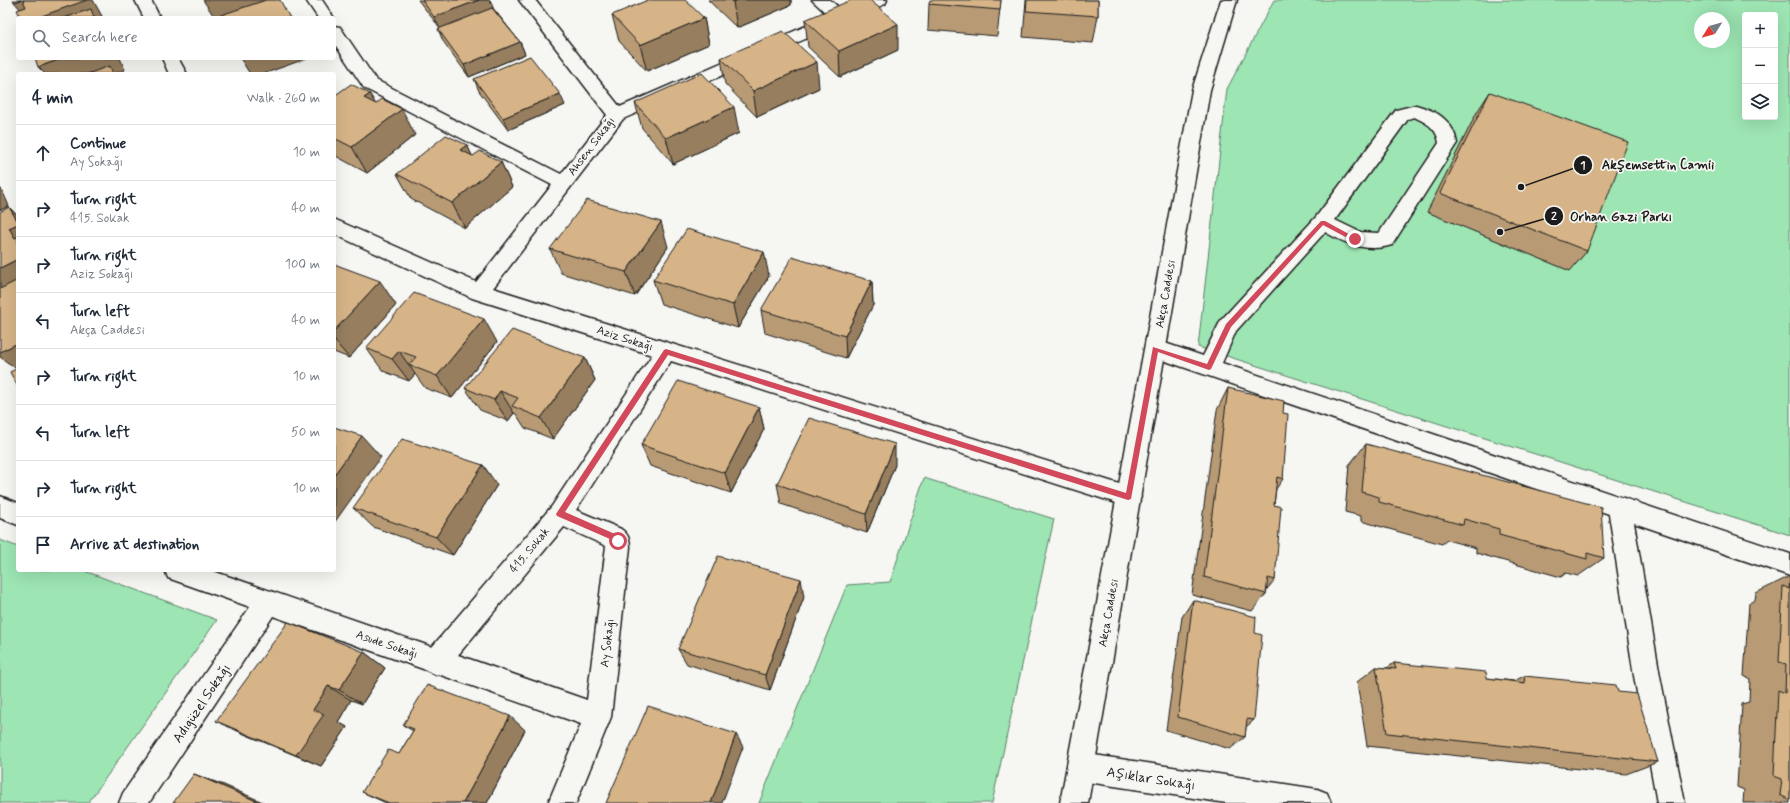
<!DOCTYPE html>
<meta charset="utf-8">
<style>
body{margin:0;font-family:Mynerve,sans-serif;background:#f2f2f3;color:#1f2937}
.controls{position:absolute;right:12px;top:12px;display:grid;overflow:hidden;border-radius:4px;box-shadow:0 4px 16px #0002}
.controls button{width:36px;height:36px;display:grid;place-items:center;padding:0;border:0;border-bottom:1px solid #e0e1e3;background:#fff;color:#1f2937;font:20px sans-serif}
.compass{position:absolute;left:1694px;top:12px;width:36px;height:36px;border-radius:50%;background:#fff;box-shadow:0 4px 16px #0002;rotate:233deg}
.stop{position:absolute;width:12px;height:12px;margin:-9px;border:3px solid #d1495b;border-radius:50%;background:#fff}
.stop.end{background:#d1495b;border-color:#fff;box-shadow:0 1px 4px #0008}
.list{margin:0;padding:0;list-style:none}
h2{display:flex;justify-content:space-between;align-items:center;height:52px;margin:0;padding:0 16px;font-size:17px}
h2 small{font-size:13px;font-weight:400;color:#747a83}
.list li{display:grid;grid-template-columns:26px 1fr auto;gap:12px;align-items:center;box-sizing:border-box;height:56px;padding:0 16px;border-top:1px solid #e0e1e3}
.list b{display:block;font-size:15px;white-space:nowrap}
.list p{margin:0;font-size:13px;white-space:nowrap;color:#747a83}
.list em{font-size:13px;font-style:normal;color:#747a83}
.icon{flex:none;width:22px;height:22px;fill:none;stroke:currentColor;stroke-width:2;stroke-linecap:round;stroke-linejoin:round}
.map{position:relative;flex:none;width:1790px;height:803px;overflow:hidden}
.search{position:absolute;background:#fff;box-shadow:0 4px 16px #0002;left:16px;top:16px;width:320px;height:44px;display:flex;align-items:center;gap:10px;box-sizing:border-box;padding:0 14px;border-radius:4px;color:#747a83;font-size:15px}
.panel{position:absolute;background:#fff;box-shadow:0 4px 16px #0002;left:16px;top:72px;width:320px;height:500px;border-radius:4px}
.map>svg:first-child{display:block}
.green{fill:#9de5b3;stroke:#5c8068;fill-rule:evenodd}
.lines{fill:none;stroke-linecap:round;stroke-linejoin:round}
.minor-casing{stroke:#1c1c1c;stroke-width:3}
.major-casing{stroke:#1c1c1c;stroke-width:3}
.minor{fill:#f6f6f2;fill-rule:evenodd}
.major{fill:#f6f6f2;fill-rule:evenodd}
.wall{fill:#b89b75;stroke:#1c1c1c}
.shaded-wall{fill:#967e5f;stroke:#1c1c1c}
.building{fill:#d6b488;stroke:#1c1c1c}
.route{fill:#d1495b}
.labels{text-anchor:middle;stroke-width:3.5;stroke-linejoin:round;paint-order:stroke}
.street-label{font-size:12px;fill:#1c1c1c;stroke:#f6f6f2}
.near-street-label{font-size:14px;fill:#1c1c1c;stroke:#f6f6f2}
.leader{fill:none;stroke:#1c1c1c;stroke-width:1.5}
.callout-dot{fill:#1c1c1c;stroke:#f6f6f2;stroke-width:1.5}
.mark-label{font-size:12px;text-anchor:middle;font-weight:bold;fill:#fff}
.callout-label{font-size:13px;text-anchor:middle;font-weight:bold;fill:#1c1c1c;stroke:#f6f6f2;stroke-width:3.5;stroke-linejoin:round;paint-order:stroke}
</style>
<div class="map">
<svg width="1790" height="803" viewBox="0 0 1790 803">
<rect width="100%" height="100%" fill="#f6f6f2"/>
<filter id="ink" filterUnits="userSpaceOnUse"><feTurbulence type="fractalNoise" baseFrequency=".025" numOctaves="2"/><feDisplacementMap in="SourceGraphic" scale="8" xChannelSelector="R" yChannelSelector="G"/><feConvolveMatrix kernelMatrix="1 2 1 2 8 2 1 2 1" color-interpolation-filters="sRGB"/></filter>
<g filter="url(#ink)">
<g class="green">
<path d="M 1274,0 L 1790,0 L 1790,535 L 1198,347 L 1227,89 ZM 1745,15 L 1775,15 L 1775,117 L 1745,117 ZM 1700,18 L 1724,18 L 1724,42 L 1700,42 Z"/>
<path d="M 924,478 L 1054,519 L 992,803 L 759,803 L 847,585 L 890,582 Z"/>
<path d="M 0,540 L 18,547 L 18,570 L 82,570 L 217,620 L 88,803 L 0,803 Z"/>
</g>
<g class="lines">
<g class="minor-casing">
<g id="minor">
<path d="M 135,0 L 151,0 L 160,18 L 144,18 Z"/>
<path d="M 306,0 L 322,0 L 334,18 L 318,18 Z"/>
<path d="M 519,0 L 535,0 L 620,107 L 829,16 L 812,0 L 830,0 L 842,10 L 865,0 L 887,0 L 885,4 L 623,119 L 493,288 L 1129,487 L 1137,490 L 1141,497 L 1137,504 L 1129,507 L 671,361 L 576,510 L 621,529 C 628,534 630,539 630,547 L 611,717 L 576,803 L 548,803 L 581,724 L 438,674 L 436,675 L 426,670 L 273,616 L 149,803 L 119,803 L 123,793 L 250,607 L 168,578 L 165,570 L 210,570 L 432,647 L 552,506 L 652,355 L 472,298 L 334,234 L 334,219 L 476,282 L 552,185 L 364,88 L 334,43 L 334,26 L 340,27 L 376,80 L 561,174 L 607,115 ZM 564,527 L 606,546 L 587,700 L 458,655 Z"/>
<path d="M 162,58 L 178,58 L 187,74 L 169,74 Z"/>
<path d="M 1416,105 C 1437,111 1453,120 1457,143 L 1392,245 C 1368,253 1346,244 1325,232 L 1236,331 L 1222,363 L 1790,554 L 1790,576 L 1634,523 L 1660,676 L 1685,803 L 1657,803 L 1634,676 L 1609,514 L 1148,355 L 1145,349 L 1148,343 L 1156,340 L 1203,356 L 1221,320 L 1316,217 L 1396,110 ZM 1414,117 C 1427,123 1437,128 1439,143 L 1379,233 L 1360,232 L 1335,220 L 1408,119 Z"/>
<path d="M 0,496 L 18,503 L 18,525 L 0,518 Z"/>
<path d="M 1081,753 L 1317,789 L 1327,793 L 1331,803 L 1226,803 L 1081,781 L 1071,777 L 1067,767 L 1071,757 Z"/>
</g>
</g>
<g class="major-casing">
<path id="major" d="M 1221,0 L 1237,0 L 1210,90 L 1088,803 L 1060,803 L 1192,90 Z"/>
</g>
<use href="#minor" class="minor"/>
<use href="#major" class="major"/>
</g>
<g class="wall">
<path d="M 418,0 L 490,0 L 493,8 L 520,42 L 525,54 L 469,77 L 443,41 L 438,29 L 440,28 Z"/>
<path d="M 708,0 L 791,0 L 791,5 L 737,28 Z"/>
<path d="M 1001,0 L 997,36 L 928,30 L 929,4 Z"/>
<path d="M 1026,0 L 1098,0 L 1098,16 L 1093,43 L 1023,37 Z"/>
<path d="M 612,15 L 704,18 L 709,44 L 647,71 L 619,41 Z"/>
<path d="M 805,20 L 898,50 L 840,77 L 808,47 Z"/>
<path d="M 721,58 L 819,88 L 757,117 L 725,84 Z"/>
<path d="M 474,79 L 565,105 L 508,130 L 479,91 Z"/>
<path d="M 1490,92 L 1587,251 L 1570,271 L 1427,212 L 1477,112 Z"/>
<path d="M 334,96 L 376,104 L 415,135 L 367,173 L 334,155 Z"/>
<path d="M 635,103 L 739,133 L 673,164 L 642,128 Z"/>
<path d="M 467,145 L 472,156 L 501,162 L 512,187 L 465,228 L 411,199 L 397,174 Z"/>
<path d="M 668,247 L 635,296 L 561,273 L 550,249 Z"/>
<path d="M 334,264 L 396,305 L 349,358 L 334,352 Z"/>
<path d="M 769,276 L 738,328 L 661,304 L 653,280 Z"/>
<path d="M 872,281 L 873,305 L 846,358 L 765,333 L 761,310 Z"/>
<path d="M 497,342 L 452,398 L 425,388 L 415,374 L 409,381 L 383,371 L 366,348 Z"/>
<path d="M 585,358 L 595,380 L 553,439 L 525,428 L 516,414 L 514,413 L 508,421 L 480,410 L 465,388 Z"/>
<path d="M 1228,388 L 1283,413 L 1283,479 L 1276,489 L 1274,505 L 1275,580 L 1267,589 L 1266,594 L 1252,611 L 1192,595 L 1217,410 Z"/>
<path d="M 759,407 L 764,429 L 731,493 L 650,466 L 641,445 Z"/>
<path d="M 1366,444 L 1604,558 L 1578,576 L 1566,573 L 1561,577 L 1476,553 L 1476,548 L 1447,540 L 1442,544 L 1361,521 L 1361,516 L 1345,512 L 1349,465 Z"/>
<path d="M 483,465 L 497,485 L 453,555 L 373,527 L 353,508 Z"/>
<path d="M 895,465 L 867,533 L 781,504 L 777,484 Z"/>
<path d="M 1790,576 L 1790,803 L 1743,803 L 1744,790 L 1737,787 L 1742,704 L 1749,702 L 1750,679 L 1744,676 L 1749,603 L 1755,600 L 1756,593 Z"/>
<path d="M 804,597 L 770,690 L 687,664 L 678,649 Z"/>
<path d="M 1193,600 L 1255,633 L 1254,720 L 1246,727 L 1245,737 L 1230,749 L 1166,730 L 1182,617 Z"/>
<path d="M 364,652 L 385,668 L 362,704 L 351,700 L 338,722 L 347,727 L 321,766 L 244,734 L 216,721 Z"/>
<path d="M 1394,663 L 1487,678 L 1514,681 L 1524,676 L 1618,692 L 1658,762 L 1626,774 L 1367,746 L 1357,682 L 1376,667 L 1387,668 Z"/>
<path d="M 403,725 L 525,730 L 487,803 L 386,803 L 362,792 L 399,754 L 413,731 Z"/>
</g>
<g class="shaded-wall">
<path d="M 21,0 L 93,0 L 103,18 L 28,18 L 14,2 Z"/>
<path d="M 203,0 L 275,0 L 244,18 L 215,18 Z"/>
<path d="M 479,0 L 490,0 L 493,8 L 440,29 L 434,17 Z"/>
<path d="M 738,0 L 791,0 L 791,5 L 737,28 L 733,2 Z"/>
<path d="M 704,18 L 709,44 L 647,71 L 640,45 Z"/>
<path d="M 898,24 L 898,50 L 840,77 L 839,51 Z"/>
<path d="M 520,42 L 525,54 L 469,77 L 464,65 Z"/>
<path d="M 64,58 L 120,58 L 125,70 L 116,73 L 117,74 L 45,74 L 38,67 Z"/>
<path d="M 240,58 L 308,58 L 263,74 L 250,74 Z"/>
<path d="M 817,62 L 819,88 L 757,117 L 753,91 Z"/>
<path d="M 370,94 L 384,119 L 364,98 Z"/>
<path d="M 560,94 L 565,105 L 508,130 L 503,118 Z"/>
<path d="M 734,107 L 739,133 L 673,164 L 666,138 Z"/>
<path d="M 402,109 L 415,135 L 367,173 L 352,147 Z"/>
<path d="M 467,145 L 479,170 L 460,150 Z"/>
<path d="M 501,162 L 512,187 L 465,228 L 452,203 Z"/>
<path d="M 0,188 L 2,190 L 9,206 L 0,210 Z"/>
<path d="M 9,207 L 18,216 L 18,222 Z"/>
<path d="M 661,222 L 668,247 L 635,296 L 626,272 Z"/>
<path d="M 18,224 L 18,241 L 15,238 L 9,228 Z"/>
<path d="M 764,252 L 769,276 L 738,328 L 733,305 Z"/>
<path d="M 18,259 L 18,297 L 0,306 L 0,268 Z"/>
<path d="M 380,281 L 396,305 L 349,358 L 334,340 L 334,331 Z"/>
<path d="M 872,281 L 873,305 L 846,358 L 845,336 Z"/>
<path d="M 484,319 L 497,342 L 452,398 L 437,376 Z"/>
<path d="M 18,343 L 18,370 L 0,357 L 0,352 Z"/>
<path d="M 399,351 L 415,374 L 409,381 L 392,359 Z"/>
<path d="M 585,358 L 595,380 L 553,439 L 541,418 Z"/>
<path d="M 500,391 L 514,413 L 508,421 L 494,400 Z"/>
<path d="M 759,407 L 764,429 L 731,493 L 725,473 Z"/>
<path d="M 362,436 L 381,457 L 334,523 L 334,475 Z"/>
<path d="M 895,444 L 895,465 L 867,533 L 866,514 Z"/>
<path d="M 483,465 L 497,485 L 453,555 L 436,537 Z"/>
<path d="M 801,579 L 804,597 L 770,690 L 765,675 Z"/>
<path d="M 364,652 L 385,668 L 362,704 L 339,690 Z"/>
<path d="M 328,686 L 351,700 L 338,722 L 347,727 L 321,766 L 296,755 L 313,710 Z"/>
<path d="M 510,716 L 525,730 L 487,803 L 463,803 Z"/>
<path d="M 736,734 L 743,747 L 722,803 L 711,803 Z"/>
<path d="M 194,774 L 224,785 L 265,803 L 261,803 Z"/>
</g>
<g class="building">
<path d="M 13,0 L 21,0 L 14,2 Z"/>
<path d="M 23,0 L 87,0 L 36,18 L 21,18 L 17,10 L 26,7 Z"/>
<path d="M 266,0 L 280,0 L 290,18 L 219,18 L 218,16 Z"/>
<path d="M 422,0 L 479,0 L 434,17 Z"/>
<path d="M 648,0 L 685,0 L 704,18 L 640,45 L 612,15 Z"/>
<path d="M 731,0 L 738,0 L 733,2 Z"/>
<path d="M 851,0 L 870,0 L 898,24 L 839,51 L 805,20 Z"/>
<path d="M 930,0 L 1001,0 L 1000,10 L 929,4 Z"/>
<path d="M 1027,0 L 1098,0 L 1098,16 L 1026,11 Z"/>
<path d="M 492,8 L 520,42 L 464,65 L 438,29 Z"/>
<path d="M 91,9 L 94,18 L 64,18 Z"/>
<path d="M 783,31 L 817,62 L 753,91 L 721,58 Z"/>
<path d="M 530,56 L 560,94 L 503,118 L 474,79 Z"/>
<path d="M 35,58 L 64,58 L 38,67 Z"/>
<path d="M 110,66 L 113,74 L 87,74 Z"/>
<path d="M 702,73 L 734,107 L 666,138 L 635,103 Z"/>
<path d="M 351,84 L 370,94 L 364,98 L 376,104 L 382,99 L 402,109 L 352,147 L 334,138 L 334,96 Z"/>
<path d="M 1490,92 L 1628,142 L 1587,251 L 1440,193 Z"/>
<path d="M 446,135 L 467,145 L 460,150 L 473,156 L 480,151 L 501,162 L 452,203 L 397,174 Z"/>
<path d="M 587,200 L 661,222 L 626,272 L 550,249 Z"/>
<path d="M 9,207 L 18,222 L 18,224 L 9,228 L 15,238 L 18,237 L 18,259 L 0,268 L 0,212 Z"/>
<path d="M 687,229 L 764,252 L 733,305 L 653,280 Z"/>
<path d="M 792,257 L 872,281 L 845,336 L 761,310 Z"/>
<path d="M 334,264 L 380,281 L 334,331 Z"/>
<path d="M 18,280 L 18,343 L 0,352 L 0,289 Z"/>
<path d="M 414,293 L 484,319 L 437,376 L 409,365 L 416,357 L 399,351 L 392,359 L 366,348 Z"/>
<path d="M 512,330 L 585,358 L 541,418 L 512,406 L 518,398 L 500,391 L 494,400 L 465,388 Z"/>
<path d="M 18,368 L 18,387 L 10,372 Z"/>
<path d="M 678,381 L 759,407 L 725,473 L 641,445 Z"/>
<path d="M 1228,388 L 1284,401 L 1283,413 L 1288,414 L 1283,479 L 1277,477 L 1274,505 L 1281,507 L 1275,580 L 1268,578 L 1266,594 L 1204,577 Z"/>
<path d="M 809,418 L 895,444 L 866,514 L 777,484 Z"/>
<path d="M 334,427 L 362,436 L 334,475 Z"/>
<path d="M 402,439 L 483,465 L 436,537 L 353,508 Z"/>
<path d="M 1366,444 L 1601,507 L 1604,558 L 1587,553 L 1587,559 L 1499,535 L 1499,529 L 1464,519 L 1463,525 L 1379,502 L 1379,497 L 1362,492 Z"/>
<path d="M 718,556 L 801,579 L 765,675 L 678,649 Z"/>
<path d="M 1790,576 L 1790,800 L 1780,795 L 1782,779 L 1774,776 L 1778,690 L 1785,693 L 1786,664 L 1779,662 L 1783,586 L 1789,589 Z"/>
<path d="M 1193,600 L 1256,617 L 1255,633 L 1262,635 L 1254,720 L 1247,719 L 1245,737 L 1178,717 Z"/>
<path d="M 288,622 L 364,652 L 339,690 L 328,686 L 313,710 L 324,714 L 296,755 L 216,721 Z"/>
<path d="M 1394,663 L 1486,672 L 1487,678 L 1525,683 L 1524,676 L 1616,685 L 1618,692 L 1637,694 L 1658,762 L 1387,733 L 1376,667 L 1396,669 Z"/>
<path d="M 427,685 L 510,716 L 463,803 L 389,803 L 362,792 L 388,750 L 399,754 L 414,729 L 403,725 Z"/>
<path d="M 648,706 L 736,734 L 711,803 L 606,803 Z"/>
<path d="M 194,774 L 261,803 L 173,803 Z"/>
</g>
</g>
<path class="route" d="M 1321,221 L 1325,221 L 1358,239 L 1353,241 L 1323,225 L 1231,327 L 1211,369 L 1209,370 L 1158,352 L 1131,499 L 1128,500 L 668,355 L 565,512 L 615,534 L 621,539 L 621,543 L 615,543 L 610,539 L 557,516 L 556,514 L 664,350 L 666,349 L 1126,493 L 1153,347 L 1207,364 L 1226,324 Z"/>
<g class="labels">
<g class="street-label">
<text transform="translate(591 146) rotate(-53)" y="4">Ahsen Sokağı</text>
<text transform="translate(1165 294) rotate(-80)" y="4">Akça Caddesi</text>
<text transform="translate(625 338) rotate(18)" y="4">Aziz Sokağı</text>
<text transform="translate(529 550) rotate(-50)" y="4">415. Sokak</text>
<text transform="translate(1108 613) rotate(-80)" y="4">Akça Caddesi</text>
<text transform="translate(607 643) rotate(-83)" y="4">Ay Sokağı</text>
<text transform="translate(387 644) rotate(19)" y="4">Asude Sokağı</text>
</g>
<g class="near-street-label">
<text transform="translate(201 703) rotate(-56)" y="5">Adıgüzel Sokağı</text>
<text transform="translate(1151 778) rotate(9)" y="5">Aşıklar Sokağı</text>
</g>
</g>
<path class="leader" d="M1521 187L1583 165M1500 232L1554 216"/>
<g class="callout-dot">
<circle cx="1521" cy="187" r="4"/>
<circle cx="1500" cy="232" r="4"/>
<circle cx="1583" cy="165" r="10"/>
<circle cx="1554" cy="216" r="10"/>
</g>
<g class="mark-label">
<text x="1583" y="169">1</text>
<text x="1554" y="220">2</text>
</g>
<g class="callout-label">
<text x="1658" y="169">Akşemsettin Camii</text>
<text x="1621" y="221">Orhan Gazi Parkı</text>
</g>
</svg>
<div class="controls">
<button>+</button>
<button>−</button>
<button><svg class="icon" aria-label="layers" viewBox="0 0 24 24"><path d="M12 4l9 5-9 5-9-5zM3 14l9 5 9-5"/></svg></button>
</div>
<svg class="compass" viewBox="-18 -18 36 36"><path d="M0-13l5 13h-10z" fill="#e53935"/><path d="M0 13l5-13h-10z" fill="#747a83"/></svg>
<div class="stop" style="left:618px;top:541px"></div>
<div class="stop end" style="left:1355px;top:239px"></div>
<div class="search"><svg class="icon" aria-label="search" viewBox="0 0 24 24"><circle cx="10" cy="10" r="6"/><path d="M15 15l6 6"/></svg>Search here</div>
<section class="panel">
<h2>4 min<small>Walk · 260 m</small></h2>
<ul class="list">
<li><svg class="icon" aria-label="ahead" viewBox="0 0 24 24"><path d="M12 20V5M6 11l6-6 6 6"/></svg><div><b>Continue</b><p>Ay Sokağı</p></div><em>10 m</em></li>
<li><svg class="icon" aria-label="right" viewBox="0 0 24 24"><path d="M7 20v-9h11M14 6l5 5-5 5"/></svg><div><b>Turn right</b><p>415. Sokak</p></div><em>40 m</em></li>
<li><svg class="icon" aria-label="right" viewBox="0 0 24 24"><path d="M7 20v-9h11M14 6l5 5-5 5"/></svg><div><b>Turn right</b><p>Aziz Sokağı</p></div><em>100 m</em></li>
<li><svg class="icon" aria-label="left" viewBox="0 0 24 24"><path d="M17 20v-9H6M10 6l-5 5 5 5"/></svg><div><b>Turn left</b><p>Akça Caddesi</p></div><em>40 m</em></li>
<li><svg class="icon" aria-label="right" viewBox="0 0 24 24"><path d="M7 20v-9h11M14 6l5 5-5 5"/></svg><div><b>Turn right</b></div><em>10 m</em></li>
<li><svg class="icon" aria-label="left" viewBox="0 0 24 24"><path d="M17 20v-9H6M10 6l-5 5 5 5"/></svg><div><b>Turn left</b></div><em>50 m</em></li>
<li><svg class="icon" aria-label="right" viewBox="0 0 24 24"><path d="M7 20v-9h11M14 6l5 5-5 5"/></svg><div><b>Turn right</b></div><em>10 m</em></li>
<li><svg class="icon" aria-label="arrive" viewBox="0 0 24 24"><path d="M6 21V4h12l-3 4 3 4H6"/></svg><div><b>Arrive at destination</b></div></li>
</ul>
</section>
</div>
